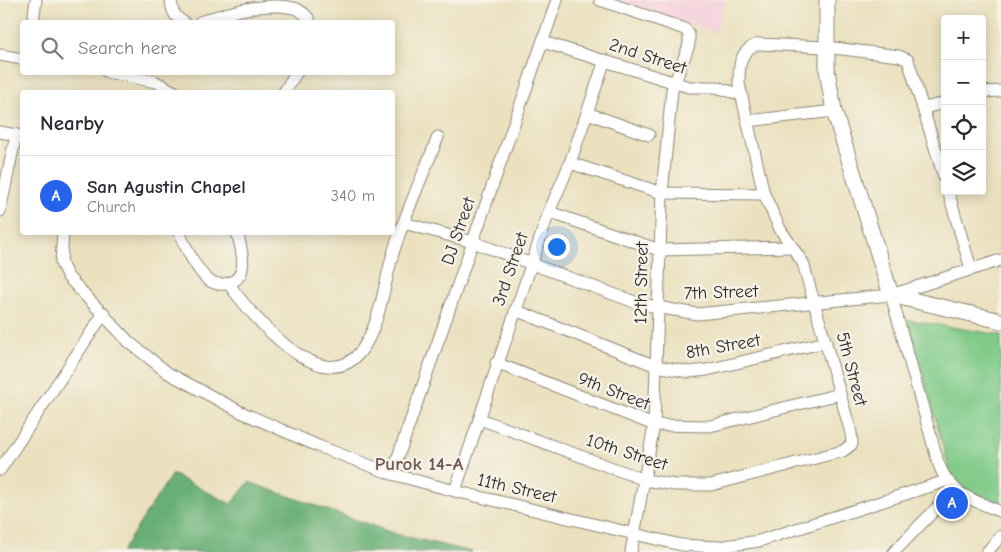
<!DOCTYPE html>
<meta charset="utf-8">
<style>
body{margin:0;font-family:"Comic Neue",sans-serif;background:#f7f7f7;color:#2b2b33}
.controls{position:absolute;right:15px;top:15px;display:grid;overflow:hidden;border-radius:5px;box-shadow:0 2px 12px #0003}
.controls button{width:45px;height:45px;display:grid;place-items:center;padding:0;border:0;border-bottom:1px solid #e1e1e2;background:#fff;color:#2b2b33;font:25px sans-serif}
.you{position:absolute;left:556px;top:246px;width:18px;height:18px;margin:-12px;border:4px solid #fff;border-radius:50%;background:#1a73e8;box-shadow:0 0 0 8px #1a73e833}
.badge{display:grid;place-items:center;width:32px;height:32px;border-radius:50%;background:#2563eb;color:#fff;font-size:16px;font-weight:700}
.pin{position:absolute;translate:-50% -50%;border:2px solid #fff;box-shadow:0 1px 5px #0006}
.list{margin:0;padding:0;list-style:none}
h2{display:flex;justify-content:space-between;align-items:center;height:65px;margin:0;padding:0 20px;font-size:21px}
h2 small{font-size:16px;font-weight:400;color:#7c7c81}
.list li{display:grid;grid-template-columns:32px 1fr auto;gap:15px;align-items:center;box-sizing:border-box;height:80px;padding:0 20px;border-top:1px solid #e1e1e2}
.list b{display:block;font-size:19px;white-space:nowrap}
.list p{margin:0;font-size:16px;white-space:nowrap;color:#7c7c81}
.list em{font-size:16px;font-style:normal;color:#7c7c81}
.icon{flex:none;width:28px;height:28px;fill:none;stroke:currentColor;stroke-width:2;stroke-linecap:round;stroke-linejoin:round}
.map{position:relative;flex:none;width:1001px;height:552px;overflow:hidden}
.search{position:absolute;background:#fff;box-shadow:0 2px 12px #0003;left:20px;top:20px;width:375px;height:55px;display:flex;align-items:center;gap:12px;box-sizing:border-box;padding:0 18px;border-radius:5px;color:#7c7c81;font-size:19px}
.panel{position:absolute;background:#fff;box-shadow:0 2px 12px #0003;left:20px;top:90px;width:375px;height:145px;border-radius:5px}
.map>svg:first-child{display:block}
.built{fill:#f5cfdb}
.green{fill:#81cb89;stroke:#567b5a}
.forest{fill:#68af75;stroke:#4a6d50}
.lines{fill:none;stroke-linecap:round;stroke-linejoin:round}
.minor-casing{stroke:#8b8675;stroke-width:13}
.major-casing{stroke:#8b8675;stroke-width:17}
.minor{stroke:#fff;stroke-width:11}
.major{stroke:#fff;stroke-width:15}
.labels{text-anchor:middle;stroke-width:4.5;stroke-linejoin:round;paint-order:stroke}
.street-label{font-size:18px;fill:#2b2b2b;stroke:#f7f3e8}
.neighbourhood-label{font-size:19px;font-weight:bold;fill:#6f5856;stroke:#f7f3e8}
</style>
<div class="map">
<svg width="1001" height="552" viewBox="0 0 1001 552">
<rect width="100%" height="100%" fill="#f7f3e8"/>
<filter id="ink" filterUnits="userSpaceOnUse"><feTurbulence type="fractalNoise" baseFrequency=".02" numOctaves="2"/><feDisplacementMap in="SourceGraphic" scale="10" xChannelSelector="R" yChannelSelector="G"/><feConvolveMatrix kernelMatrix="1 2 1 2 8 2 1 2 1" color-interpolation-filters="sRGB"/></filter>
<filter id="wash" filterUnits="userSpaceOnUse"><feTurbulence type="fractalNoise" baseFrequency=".0096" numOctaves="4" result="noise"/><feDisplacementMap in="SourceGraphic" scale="20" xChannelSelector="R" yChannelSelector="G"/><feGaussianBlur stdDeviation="1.12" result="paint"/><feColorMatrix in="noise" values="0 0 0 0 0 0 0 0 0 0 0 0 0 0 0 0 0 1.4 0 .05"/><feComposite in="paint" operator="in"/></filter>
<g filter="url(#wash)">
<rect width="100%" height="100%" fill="#ebe1bf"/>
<path class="built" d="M 619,0 L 726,0 L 715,33 Z"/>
<path class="green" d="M 908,320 L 1001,335 L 1001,503 L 954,486 Z"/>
<path class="forest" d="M 172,474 L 231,504 L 249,482 L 396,534 L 472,552 L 121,552 Z"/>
</g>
<g filter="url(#ink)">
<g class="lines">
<g class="minor-casing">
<g id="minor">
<path d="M 171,0 C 172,11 174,17 184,22"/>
<path d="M 600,0 L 682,28 L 686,30 L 689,35 L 689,45 L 672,90 L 662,193 L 654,425 L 631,552"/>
<path d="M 33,22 L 36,0"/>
<path d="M 200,22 C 228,12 268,0 297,9 C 303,13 308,15 310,22"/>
<path d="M 543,42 L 689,87 L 716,87 L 742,95"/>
<path d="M 0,55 L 22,59"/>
<path d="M 107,72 L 156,82 L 175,92"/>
<path d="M 284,92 L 297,72"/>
<path d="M 982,92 L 1001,91"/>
<path d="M 924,108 L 945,103"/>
<path d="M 587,113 L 649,135"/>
<path d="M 748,121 L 834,111"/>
<path d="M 0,132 L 22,136"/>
<path d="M 570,163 L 662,193 L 764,194"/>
<path d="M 948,191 L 971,269"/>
<path d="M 0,211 L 16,135"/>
<path d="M 549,212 L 659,250 L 792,247"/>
<path d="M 404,223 L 473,242 L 640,304 L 697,314 L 891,295 L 1001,260"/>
<path d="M 63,232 L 61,263 L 68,277 L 129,342 L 168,373 L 241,412 L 318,446 L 392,474 L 455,491 L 681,545 L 718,547 L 759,541 L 946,481"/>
<path d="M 179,232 C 185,246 195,268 207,279 C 212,283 218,285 225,284 C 251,280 242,250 237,232"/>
<path d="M 228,283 C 250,313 322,402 361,351 C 381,324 384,282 394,250 C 406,212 423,175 438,137"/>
<path d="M 891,295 L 938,462 C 949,495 972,499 1001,512"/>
<path d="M 515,310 L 656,366 L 689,372 L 707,370 L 826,342"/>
<path d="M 496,363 L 654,425 L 710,426 L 840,394"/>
<path d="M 480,419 L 645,480 L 675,485 L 711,485 L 843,451 L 852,444 L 851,433 L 803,263 L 780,229 L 764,194 L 739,84 C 739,65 739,51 758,44 L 826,47 L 899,56 L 908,60 L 945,180"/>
<path d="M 0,470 L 104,313"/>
<path d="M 392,474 L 557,0"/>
<path d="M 455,491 L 549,212 L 570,163 L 605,60"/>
<path d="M 894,552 L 954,490"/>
<path d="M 987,552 L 1001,536"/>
</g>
</g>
<g class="major-casing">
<path id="major" d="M 827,0 L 827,70 L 834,111 L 891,295 L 1001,321"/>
</g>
<use href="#minor" class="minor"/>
<use href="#major" class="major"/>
</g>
</g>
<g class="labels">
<g class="street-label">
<text transform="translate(648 56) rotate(18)" y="6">2nd Street</text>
<text transform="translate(458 231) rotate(-71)" y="6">DJ Street</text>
<text transform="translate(510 269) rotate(-71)" y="6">3rd Street</text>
<text transform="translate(641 283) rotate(-89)" y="6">12th Street</text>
<text transform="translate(721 292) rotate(-2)" y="6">7th Street</text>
<text transform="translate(723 346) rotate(-10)" y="6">8th Street</text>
<text transform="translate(852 369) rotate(75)" y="6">5th Street</text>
<text transform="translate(614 391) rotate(21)" y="6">9th Street</text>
<text transform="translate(627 452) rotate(18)" y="6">10th Street</text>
<text transform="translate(517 488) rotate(13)" y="6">11th Street</text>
</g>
<g class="neighbourhood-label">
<text x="419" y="470">Purok 14-A</text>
</g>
</g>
</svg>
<div class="controls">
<button>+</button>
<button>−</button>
<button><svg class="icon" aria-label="locate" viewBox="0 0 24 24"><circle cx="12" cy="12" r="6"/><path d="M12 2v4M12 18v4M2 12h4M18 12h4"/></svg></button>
<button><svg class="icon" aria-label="layers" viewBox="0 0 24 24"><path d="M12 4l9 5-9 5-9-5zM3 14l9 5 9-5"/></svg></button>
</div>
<div class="you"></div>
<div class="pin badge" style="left:952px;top:503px">A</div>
<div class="search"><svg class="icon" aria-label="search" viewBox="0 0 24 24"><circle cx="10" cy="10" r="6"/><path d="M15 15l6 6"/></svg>Search here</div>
<section class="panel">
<h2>Nearby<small></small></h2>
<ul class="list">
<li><span class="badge">A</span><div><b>San Agustin Chapel</b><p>Church</p></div><em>340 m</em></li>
</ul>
</section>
</div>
